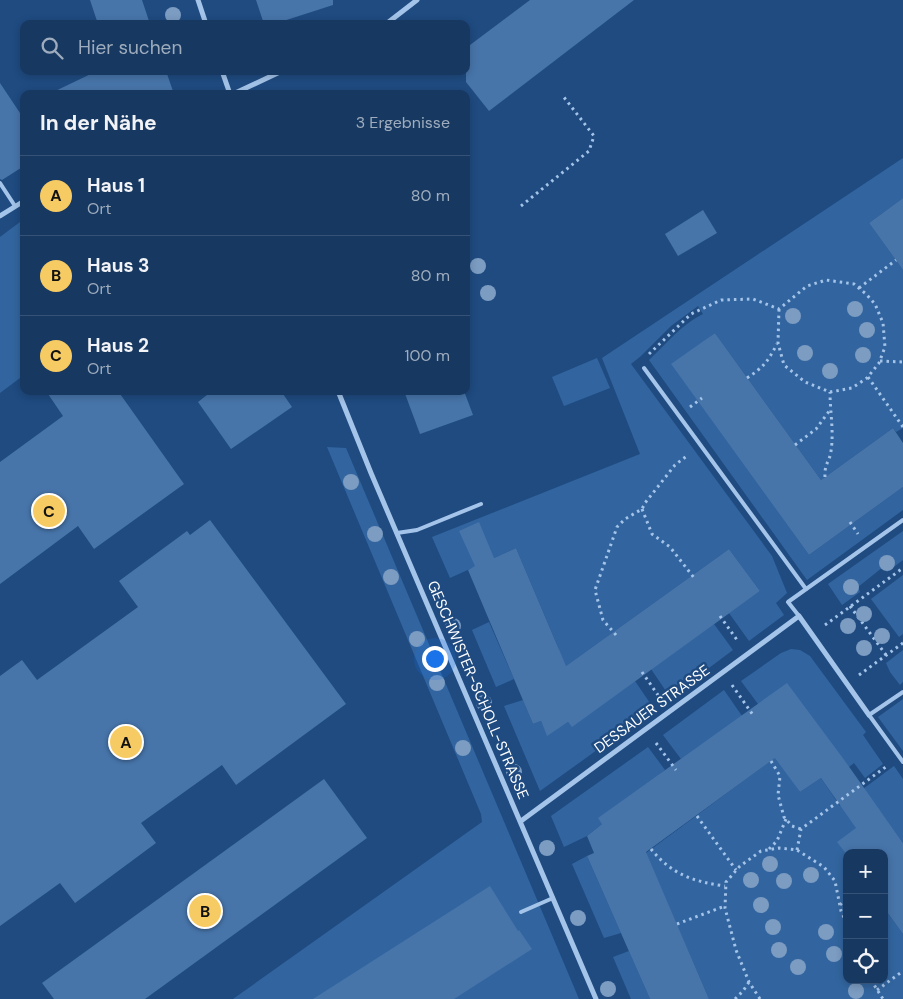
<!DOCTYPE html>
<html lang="de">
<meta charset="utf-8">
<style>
body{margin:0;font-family:"DM Sans",sans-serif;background:#24436a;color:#f1f3f6}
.controls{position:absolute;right:15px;bottom:15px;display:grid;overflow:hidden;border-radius:10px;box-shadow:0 2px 8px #0003}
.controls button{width:45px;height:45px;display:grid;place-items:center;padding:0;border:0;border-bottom:1px solid #365276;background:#173861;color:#f1f3f6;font:25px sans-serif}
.you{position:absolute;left:434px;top:658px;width:18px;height:18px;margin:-12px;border:4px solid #fff;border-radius:50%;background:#1a73e8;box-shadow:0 0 0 8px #1a73e833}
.badge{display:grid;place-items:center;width:32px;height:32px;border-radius:50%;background:#f7cb63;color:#111;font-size:16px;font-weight:700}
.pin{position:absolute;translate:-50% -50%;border:2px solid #fff;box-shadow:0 1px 5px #0006}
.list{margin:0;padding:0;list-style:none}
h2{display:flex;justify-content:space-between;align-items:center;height:65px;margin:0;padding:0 20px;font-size:21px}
h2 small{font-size:16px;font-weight:400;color:#9eacbd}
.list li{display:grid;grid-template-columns:32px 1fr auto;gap:15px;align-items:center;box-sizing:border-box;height:80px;padding:0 20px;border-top:1px solid #365276}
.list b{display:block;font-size:19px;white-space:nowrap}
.list p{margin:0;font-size:16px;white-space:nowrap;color:#9eacbd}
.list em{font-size:16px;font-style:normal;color:#9eacbd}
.icon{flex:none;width:28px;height:28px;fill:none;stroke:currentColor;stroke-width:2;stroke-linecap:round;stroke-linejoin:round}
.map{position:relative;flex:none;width:903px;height:999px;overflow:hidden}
.search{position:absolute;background:#173861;box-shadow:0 2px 8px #0003;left:20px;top:20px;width:450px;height:55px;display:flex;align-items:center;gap:12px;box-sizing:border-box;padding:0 18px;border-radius:10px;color:#9eacbd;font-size:19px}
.panel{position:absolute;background:#173861;box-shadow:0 2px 8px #0003;left:20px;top:90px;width:450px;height:305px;border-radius:10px}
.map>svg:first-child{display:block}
.green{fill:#32659f}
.building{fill:#4775aa}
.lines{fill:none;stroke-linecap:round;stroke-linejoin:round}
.path{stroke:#a4c4e9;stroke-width:3;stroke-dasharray:2.5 4;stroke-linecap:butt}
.lane{stroke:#a4c4e9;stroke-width:4}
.street{stroke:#a4c4e9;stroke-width:5}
.tree{fill:#7c9cc2}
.labels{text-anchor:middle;stroke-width:5;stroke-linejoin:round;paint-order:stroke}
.street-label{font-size:15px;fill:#fff;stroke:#1f4b81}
</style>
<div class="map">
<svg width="903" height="999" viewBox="0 0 903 999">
<rect width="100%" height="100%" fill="#1f4b81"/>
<g class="green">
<path d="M 903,158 L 903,198 L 869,223 L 903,270 L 903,428 L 896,432 L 893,428 L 821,480 L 715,333 L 672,365 L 809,555 L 903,487 L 903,510 L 807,580 L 649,360 C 665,345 683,323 703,314 L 698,306 L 671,326 L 641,356 L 631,364 L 772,556 L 787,593 L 776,603 L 784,615 L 749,641 L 729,613 L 760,591 L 729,549 L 562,669 L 558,647 L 516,548 L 450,578 L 432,537 L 640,454 L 602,358 Z"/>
<path d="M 24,219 L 24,375 L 0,393 L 0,237 Z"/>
<path d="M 597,358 L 610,388 L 564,406 L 552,377 Z"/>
<path d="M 327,447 L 346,448 L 579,999 L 233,999 L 482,822 L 481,814 Z"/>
<path d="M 903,531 L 903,560 L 887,572 L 883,567 L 858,587 L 860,592 L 842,605 L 828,584 Z"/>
<path d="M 903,575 L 903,634 L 899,637 L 871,599 Z"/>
<path d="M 489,622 L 514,679 L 496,687 L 472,630 Z"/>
<path d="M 714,624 L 733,650 L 670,697 L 651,669 Z"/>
<path d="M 791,649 L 800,650 L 810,656 L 866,732 L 863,735 L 883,764 L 865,778 L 854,763 L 849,767 L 758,704 L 741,681 L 781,653 Z"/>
<path d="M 903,650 L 903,682 L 900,685 L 890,672 L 886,663 Z"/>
<path d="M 635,681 L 654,709 L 540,791 L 504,706 L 523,700 L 533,724 L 541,721 L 547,735 L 568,722 L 572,726 Z"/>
<path d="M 724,690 L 742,716 L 681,759 L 663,735 Z"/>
<path d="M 903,699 L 903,751 L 878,717 Z"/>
<path d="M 648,747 L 665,770 L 602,824 L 587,836 L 564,847 L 551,816 Z"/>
<path d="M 776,757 L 800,792 L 821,778 L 840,806 L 894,766 L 903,779 L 903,843 L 880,811 L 838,842 L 847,855 L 847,980 L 884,980 L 884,908 L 903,934 L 903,999 L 709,999 L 646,853 Z"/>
<path d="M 587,856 L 621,933 L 604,938 L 572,864 Z"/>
<path d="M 629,951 L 650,999 L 631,999 L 613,957 Z"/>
</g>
<g class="building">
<path d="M 90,0 L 142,0 L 150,24 L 98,24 Z"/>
<path d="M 256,0 L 333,0 L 333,5 L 274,24 L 264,24 Z"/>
<path d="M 530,0 L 634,0 L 489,111 L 466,82 L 466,48 Z"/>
<path d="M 97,71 L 166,71 L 174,94 L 49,94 Z"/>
<path d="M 0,83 L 24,119 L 24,166 L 2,180 L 0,179 Z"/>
<path d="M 903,198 L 903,270 L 869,223 Z"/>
<path d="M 703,210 L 717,233 L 678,256 L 665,234 Z"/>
<path d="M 715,333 L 821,480 L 893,428 L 903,443 L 903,487 L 809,555 L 671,364 Z"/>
<path d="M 46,391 L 118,391 L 184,484 L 94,549 L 78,526 L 0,584 L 0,462 L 63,416 Z"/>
<path d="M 212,391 L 281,391 L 292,407 L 231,449 L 198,402 Z"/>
<path d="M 404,391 L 464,391 L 473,415 L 420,434 Z"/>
<path d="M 210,520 L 346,704 L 236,785 L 222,765 L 141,823 L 156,843 L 75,903 L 60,883 L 0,926 L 0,676 L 22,660 L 37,680 L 138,607 L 119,581 L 187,531 L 190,535 Z"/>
<path d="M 479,522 L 494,558 L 516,548 L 566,666 L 729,549 L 760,591 L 572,727 L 568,722 L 547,736 L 541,721 L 533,724 L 468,570 L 475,566 L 459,531 Z"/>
<path d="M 787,683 L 845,761 L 903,843 L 903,934 L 884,908 L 884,853 L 847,853 L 847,855 L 837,842 L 856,828 L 821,778 L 800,792 L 775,758 L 646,852 L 709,999 L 650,999 L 587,856 L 594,853 L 587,836 L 602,824 L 598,818 Z"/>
<path d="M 324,779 L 367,838 L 145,999 L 54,999 L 42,983 Z"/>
<path d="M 490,886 L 518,931 L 519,930 L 532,949 L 454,999 L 313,999 Z"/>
</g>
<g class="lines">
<g class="path">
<path d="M 521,206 L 589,151 L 594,136 L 563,96"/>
<path d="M 859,288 L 896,260"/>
<path d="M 649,354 L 691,314 L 721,300 L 753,299 L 779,309 L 807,286 L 826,280 L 854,284 L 866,294 L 875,304 L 883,323 L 885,347 L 879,363 L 867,378 L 852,388 L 830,392 L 805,382 L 784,365 L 778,343 L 779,309"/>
<path d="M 880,361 L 903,362"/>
<path d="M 868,377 L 903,427"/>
<path d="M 747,378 C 764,367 768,361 777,344"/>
<path d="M 690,407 L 702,398"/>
<path d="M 795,445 L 816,429 L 830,410"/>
<path d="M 825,477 C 824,464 830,461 831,451 C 834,432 830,411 830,392"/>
<path d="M 642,509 L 652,534 L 670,547 L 695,579"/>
<path d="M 850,522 L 858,534"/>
<path d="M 850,606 L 886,655"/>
<path d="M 720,616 L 737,640"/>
<path d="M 825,625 L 903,568"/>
<path d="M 616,635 L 603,620 L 595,590 L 617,527 L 625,519 L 642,509 L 645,503 L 675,465 L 688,455"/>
<path d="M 642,672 L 660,698"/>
<path d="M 859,675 L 903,643"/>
<path d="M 732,685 L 753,715"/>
<path d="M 656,743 L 676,770"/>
<path d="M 771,761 L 780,776 L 778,795 L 784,817 L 792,826 L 801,829"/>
<path d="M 697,816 L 736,870"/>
<path d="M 651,849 C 671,874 694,882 725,886"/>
<path d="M 769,849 L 777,841 L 786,819"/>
<path d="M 797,850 L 801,829 L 887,766"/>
<path d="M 840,905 L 847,898"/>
<path d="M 677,924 L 725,906"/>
<path d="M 871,980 L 883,999"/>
<path d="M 877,990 L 903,971"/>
<path d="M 735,999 L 743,991 L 749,982"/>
<path d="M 760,999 L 749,982 L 736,950 L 725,908 L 726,882 L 740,866 L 761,851 L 779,848 L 797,850 L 824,867 L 835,881 L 841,911 L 847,924"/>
</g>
<g class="lane">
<path d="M 0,183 L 15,206"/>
<path d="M 644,368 L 806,589"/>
<path d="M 397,533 L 417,530 L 481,504"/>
<path d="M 799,616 L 788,602 L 903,520"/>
<path d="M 903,692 L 869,715 L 903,762"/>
<path d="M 521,912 L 553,898"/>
</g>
<g class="street">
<path d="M 198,0 L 206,24"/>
<path d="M 386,24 L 417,0"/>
<path d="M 222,71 L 230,94"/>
<path d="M 233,94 L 282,71"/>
<path d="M 0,216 L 24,201"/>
<path d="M 338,391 L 371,473 L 596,999"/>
<path d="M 521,821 L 799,616 L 869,715"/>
</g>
</g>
<g class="tree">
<circle cx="173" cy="15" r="8"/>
<circle cx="478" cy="266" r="8"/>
<circle cx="488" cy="293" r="8"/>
<circle cx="855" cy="309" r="8"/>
<circle cx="793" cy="316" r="8"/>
<circle cx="867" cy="330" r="8"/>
<circle cx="805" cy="353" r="8"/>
<circle cx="863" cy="355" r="8"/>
<circle cx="830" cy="371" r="8"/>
<circle cx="351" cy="482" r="8"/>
<circle cx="375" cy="534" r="8"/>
<circle cx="887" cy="563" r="8"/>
<circle cx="391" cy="577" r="8"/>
<circle cx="851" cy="587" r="8"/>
<circle cx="864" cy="614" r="8"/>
<circle cx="453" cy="626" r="8"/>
<circle cx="848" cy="626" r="8"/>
<circle cx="882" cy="636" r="8"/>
<circle cx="417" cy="639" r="8"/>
<circle cx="864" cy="648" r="8"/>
<circle cx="437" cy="683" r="8"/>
<circle cx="484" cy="703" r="8"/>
<circle cx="463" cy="748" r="8"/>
<circle cx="514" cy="772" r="8"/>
<circle cx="547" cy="848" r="8"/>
<circle cx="770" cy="864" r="8"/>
<circle cx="811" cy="875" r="8"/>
<circle cx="751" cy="880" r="8"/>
<circle cx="784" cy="881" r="8"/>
<circle cx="761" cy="905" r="8"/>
<circle cx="578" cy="918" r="8"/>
<circle cx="773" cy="927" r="8"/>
<circle cx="826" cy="932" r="8"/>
<circle cx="779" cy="950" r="8"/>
<circle cx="834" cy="954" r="8"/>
<circle cx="798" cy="967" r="8"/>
<circle cx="608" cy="989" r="8"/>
<circle cx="856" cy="991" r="8"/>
</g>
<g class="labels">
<g class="street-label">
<text transform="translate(478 690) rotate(67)" y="5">GESCHWISTER-SCHOLL-STRASSE</text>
<text transform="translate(652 709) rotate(-36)" y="5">DESSAUER STRASSE</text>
</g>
</g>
</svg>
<div class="controls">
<button>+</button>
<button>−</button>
<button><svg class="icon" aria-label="locate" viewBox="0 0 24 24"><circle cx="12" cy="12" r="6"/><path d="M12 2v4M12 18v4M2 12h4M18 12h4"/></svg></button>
</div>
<div class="you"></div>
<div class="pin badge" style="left:126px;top:742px">A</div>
<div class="pin badge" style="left:205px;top:911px">B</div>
<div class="pin badge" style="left:49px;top:511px">C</div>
<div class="search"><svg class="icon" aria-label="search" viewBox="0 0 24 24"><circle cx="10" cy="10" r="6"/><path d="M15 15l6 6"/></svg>Hier suchen</div>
<section class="panel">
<h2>In der Nähe<small>3 Ergebnisse</small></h2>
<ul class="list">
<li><span class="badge">A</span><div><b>Haus 1</b><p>Ort</p></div><em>80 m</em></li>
<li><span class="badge">B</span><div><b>Haus 3</b><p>Ort</p></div><em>80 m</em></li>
<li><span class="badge">C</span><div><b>Haus 2</b><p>Ort</p></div><em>100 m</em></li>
</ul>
</section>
</div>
